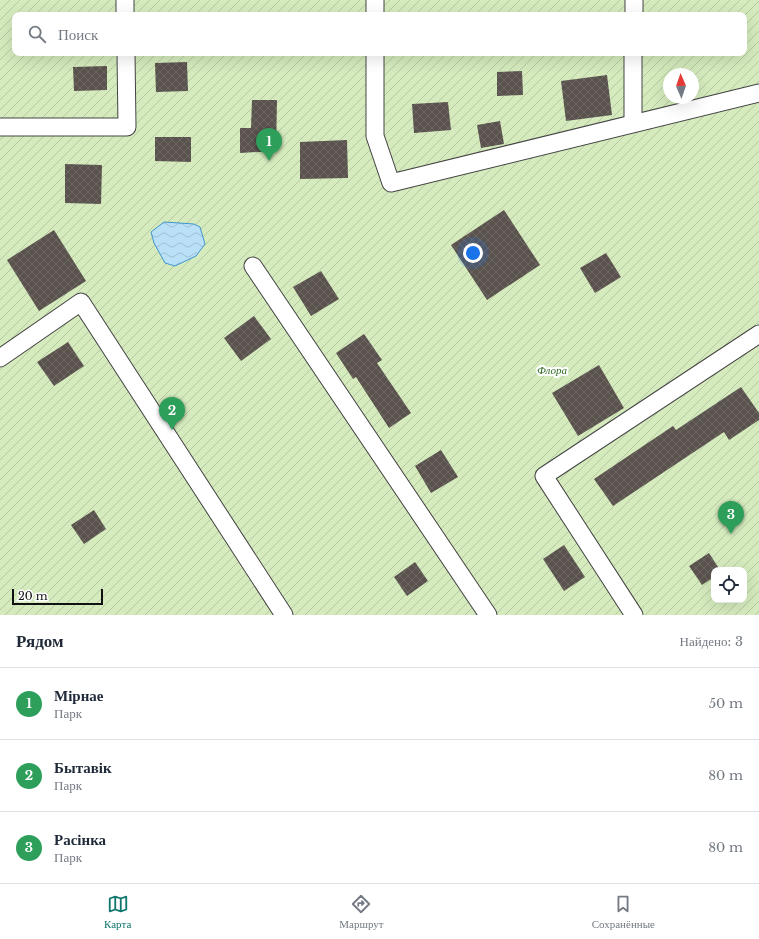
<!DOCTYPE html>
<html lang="ru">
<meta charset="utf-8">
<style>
body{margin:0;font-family:"Libre Baskerville",serif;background:#f2f2f3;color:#1f2937}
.controls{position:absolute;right:12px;bottom:12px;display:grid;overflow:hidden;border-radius:8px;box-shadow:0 4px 16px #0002}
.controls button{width:36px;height:36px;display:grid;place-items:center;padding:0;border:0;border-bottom:1px solid #e0e1e3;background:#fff;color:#1f2937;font:20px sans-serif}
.compass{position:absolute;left:663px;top:68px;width:36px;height:36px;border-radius:50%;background:#fff;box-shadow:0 4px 16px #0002;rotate:358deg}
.scale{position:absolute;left:12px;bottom:10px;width:91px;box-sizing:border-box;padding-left:4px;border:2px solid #111;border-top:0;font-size:11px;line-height:14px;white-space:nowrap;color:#111;-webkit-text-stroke:3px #fff;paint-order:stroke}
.you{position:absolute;left:473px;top:253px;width:14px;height:14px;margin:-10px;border:3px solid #fff;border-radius:50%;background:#1a73e8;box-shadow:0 0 0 6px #1a73e833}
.badge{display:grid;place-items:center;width:26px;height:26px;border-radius:50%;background:#0f766e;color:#fff;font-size:13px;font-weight:700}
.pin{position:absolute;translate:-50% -33px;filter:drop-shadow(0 1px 2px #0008)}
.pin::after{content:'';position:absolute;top:21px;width:14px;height:12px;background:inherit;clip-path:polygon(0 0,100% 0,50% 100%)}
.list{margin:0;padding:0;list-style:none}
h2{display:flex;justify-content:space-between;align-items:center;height:52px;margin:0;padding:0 16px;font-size:17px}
h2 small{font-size:13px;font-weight:400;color:#747a83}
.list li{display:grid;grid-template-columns:26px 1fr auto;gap:12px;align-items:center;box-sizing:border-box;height:72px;padding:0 16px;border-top:1px solid #e0e1e3}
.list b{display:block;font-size:15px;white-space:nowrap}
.list p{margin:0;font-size:13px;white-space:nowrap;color:#747a83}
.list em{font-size:13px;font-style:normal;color:#747a83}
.icon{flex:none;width:22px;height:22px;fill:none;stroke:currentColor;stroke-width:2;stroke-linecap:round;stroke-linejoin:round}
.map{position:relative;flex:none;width:759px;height:615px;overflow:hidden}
.search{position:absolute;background:#fff;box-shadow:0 4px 16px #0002;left:12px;right:12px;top:12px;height:44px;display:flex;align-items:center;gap:10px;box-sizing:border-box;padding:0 14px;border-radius:8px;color:#747a83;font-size:15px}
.sheet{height:268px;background:#fff}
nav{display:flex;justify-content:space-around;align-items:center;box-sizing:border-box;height:56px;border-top:1px solid #e0e1e3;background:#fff;font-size:11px;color:#747a83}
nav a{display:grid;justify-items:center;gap:2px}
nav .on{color:#0f766e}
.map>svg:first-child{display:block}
.garden{fill:url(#garden-furrows);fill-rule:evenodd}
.water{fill:url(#water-waves);stroke:#3f96cf}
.building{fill:url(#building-cross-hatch)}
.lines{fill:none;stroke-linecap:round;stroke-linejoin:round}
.service-casing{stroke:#444;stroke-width:19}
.service{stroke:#fff;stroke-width:17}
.labels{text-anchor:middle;stroke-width:4;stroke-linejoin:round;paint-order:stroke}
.park-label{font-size:11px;font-style:italic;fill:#2f6b1f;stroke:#fff}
</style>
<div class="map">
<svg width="759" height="615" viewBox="0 0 759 615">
<defs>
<pattern id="garden-furrows" width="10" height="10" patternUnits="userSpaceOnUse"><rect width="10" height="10" fill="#d5ebbd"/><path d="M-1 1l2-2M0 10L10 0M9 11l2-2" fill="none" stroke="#b6c8a1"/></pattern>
<pattern id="water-waves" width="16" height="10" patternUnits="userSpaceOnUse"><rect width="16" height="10" fill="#b9e0f7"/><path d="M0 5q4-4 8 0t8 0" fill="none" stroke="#9ebfd3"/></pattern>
<pattern id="building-cross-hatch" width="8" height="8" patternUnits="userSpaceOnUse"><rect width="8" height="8" fill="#5a524d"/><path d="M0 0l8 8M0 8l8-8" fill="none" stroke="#6d6662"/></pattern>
</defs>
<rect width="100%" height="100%" fill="#fffdf5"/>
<path class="garden" d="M 0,0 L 759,0 L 759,615 L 0,615 ZM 15,15 L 744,15 L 744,53 L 15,53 ZM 669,74 L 693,74 L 693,98 L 669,98 ZM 714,570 L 744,570 L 744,600 L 714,600 Z"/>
<path class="water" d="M 164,222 L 194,224 L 200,227 L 205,244 L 196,256 L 175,266 L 165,263 L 154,243 L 151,232 Z"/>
<g class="building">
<path d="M 187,62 L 188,91 L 156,92 L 155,63 Z"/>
<path d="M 107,66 L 107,90 L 74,91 L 73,67 Z"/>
<path d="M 522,71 L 523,95 L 497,96 L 497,72 Z"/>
<path d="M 607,75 L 612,115 L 566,121 L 561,81 Z"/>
<path d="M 252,100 L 277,100 L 276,151 L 240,153 L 240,128 L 251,128 Z"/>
<path d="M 448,102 L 451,130 L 414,133 L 412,104 Z"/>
<path d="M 500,121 L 504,144 L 481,148 L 477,125 Z"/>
<path d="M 155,137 L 191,137 L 191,162 L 155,161 Z"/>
<path d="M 347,140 L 348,178 L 300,179 L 300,142 Z"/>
<path d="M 65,164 L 102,165 L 101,204 L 65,203 Z"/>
<path d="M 504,210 L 540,265 L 487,300 L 451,245 Z"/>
<path d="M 54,230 L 86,281 L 39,311 L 7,260 Z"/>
<path d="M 606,253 L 621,277 L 595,293 L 580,268 Z"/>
<path d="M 321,271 L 339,299 L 311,316 L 293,287 Z"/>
<path d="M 254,316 L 271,339 L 241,361 L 224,338 Z"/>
<path d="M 364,334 L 382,360 L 377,363 L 411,413 L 389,428 L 356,377 L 353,379 L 336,353 Z"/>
<path d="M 68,342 L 84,366 L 54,386 L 37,362 Z"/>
<path d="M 599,365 L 624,408 L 578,436 L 552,393 Z"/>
<path d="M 741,387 L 759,413 L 759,420 L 729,440 L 724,432 L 613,506 L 594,479 L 673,426 L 676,430 Z"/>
<path d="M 441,450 L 458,477 L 431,493 L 415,466 Z"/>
<path d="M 94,510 L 106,529 L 84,544 L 71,525 Z"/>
<path d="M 564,545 L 585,577 L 564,591 L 543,559 Z"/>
<path d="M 709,553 L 720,570 L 714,570 L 714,577 L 702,585 L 689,566 Z"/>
<path d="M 415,562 L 428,581 L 407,596 L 394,577 Z"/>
</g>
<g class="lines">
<g class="service-casing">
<g id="service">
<path d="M 125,0 L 125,15"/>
<path d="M 375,15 L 375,0"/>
<path d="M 634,15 L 634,0"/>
<path d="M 375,53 L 375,136 L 391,183 L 759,93"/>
<path d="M 633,123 L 633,53"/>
<path d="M 0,127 L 127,127 L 126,53"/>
<path d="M 253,266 L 488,615"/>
<path d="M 0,358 L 81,302 L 284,615"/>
<path d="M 634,615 L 544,476 L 759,334"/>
</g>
</g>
<use href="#service" class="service"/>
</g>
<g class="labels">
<g class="park-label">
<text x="552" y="374">Флора</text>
</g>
</g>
</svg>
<div class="controls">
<button><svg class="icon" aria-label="locate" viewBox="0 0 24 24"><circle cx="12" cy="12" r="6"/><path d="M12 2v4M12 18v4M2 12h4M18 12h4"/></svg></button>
</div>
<svg class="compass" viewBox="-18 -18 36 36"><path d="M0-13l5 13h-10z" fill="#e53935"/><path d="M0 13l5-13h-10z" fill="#747a83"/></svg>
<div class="scale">20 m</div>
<div class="you"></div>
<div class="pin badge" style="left:269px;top:161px;background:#2e9e5b">1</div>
<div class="pin badge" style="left:172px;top:430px;background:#2e9e5b">2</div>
<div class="pin badge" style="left:731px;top:534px;background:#2e9e5b">3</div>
<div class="search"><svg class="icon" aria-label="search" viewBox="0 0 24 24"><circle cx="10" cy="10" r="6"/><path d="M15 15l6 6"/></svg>Поиск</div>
</div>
<section class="sheet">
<h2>Рядом<small>Найдено: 3</small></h2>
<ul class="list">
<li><span class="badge" style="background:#2e9e5b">1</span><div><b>Мірнае</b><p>Парк</p></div><em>50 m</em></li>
<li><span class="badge" style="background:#2e9e5b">2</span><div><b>Бытавік</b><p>Парк</p></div><em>80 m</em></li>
<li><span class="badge" style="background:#2e9e5b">3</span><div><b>Расінка</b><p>Парк</p></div><em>80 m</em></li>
</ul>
</section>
<nav>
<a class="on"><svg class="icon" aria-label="map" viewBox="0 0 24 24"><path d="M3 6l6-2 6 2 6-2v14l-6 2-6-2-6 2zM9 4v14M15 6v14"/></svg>Карта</a>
<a><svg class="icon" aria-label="directions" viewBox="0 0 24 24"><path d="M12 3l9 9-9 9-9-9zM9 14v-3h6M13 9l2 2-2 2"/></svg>Маршрут</a>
<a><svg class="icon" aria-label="saved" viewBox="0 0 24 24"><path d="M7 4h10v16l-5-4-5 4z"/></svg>Сохранённые</a>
</nav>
